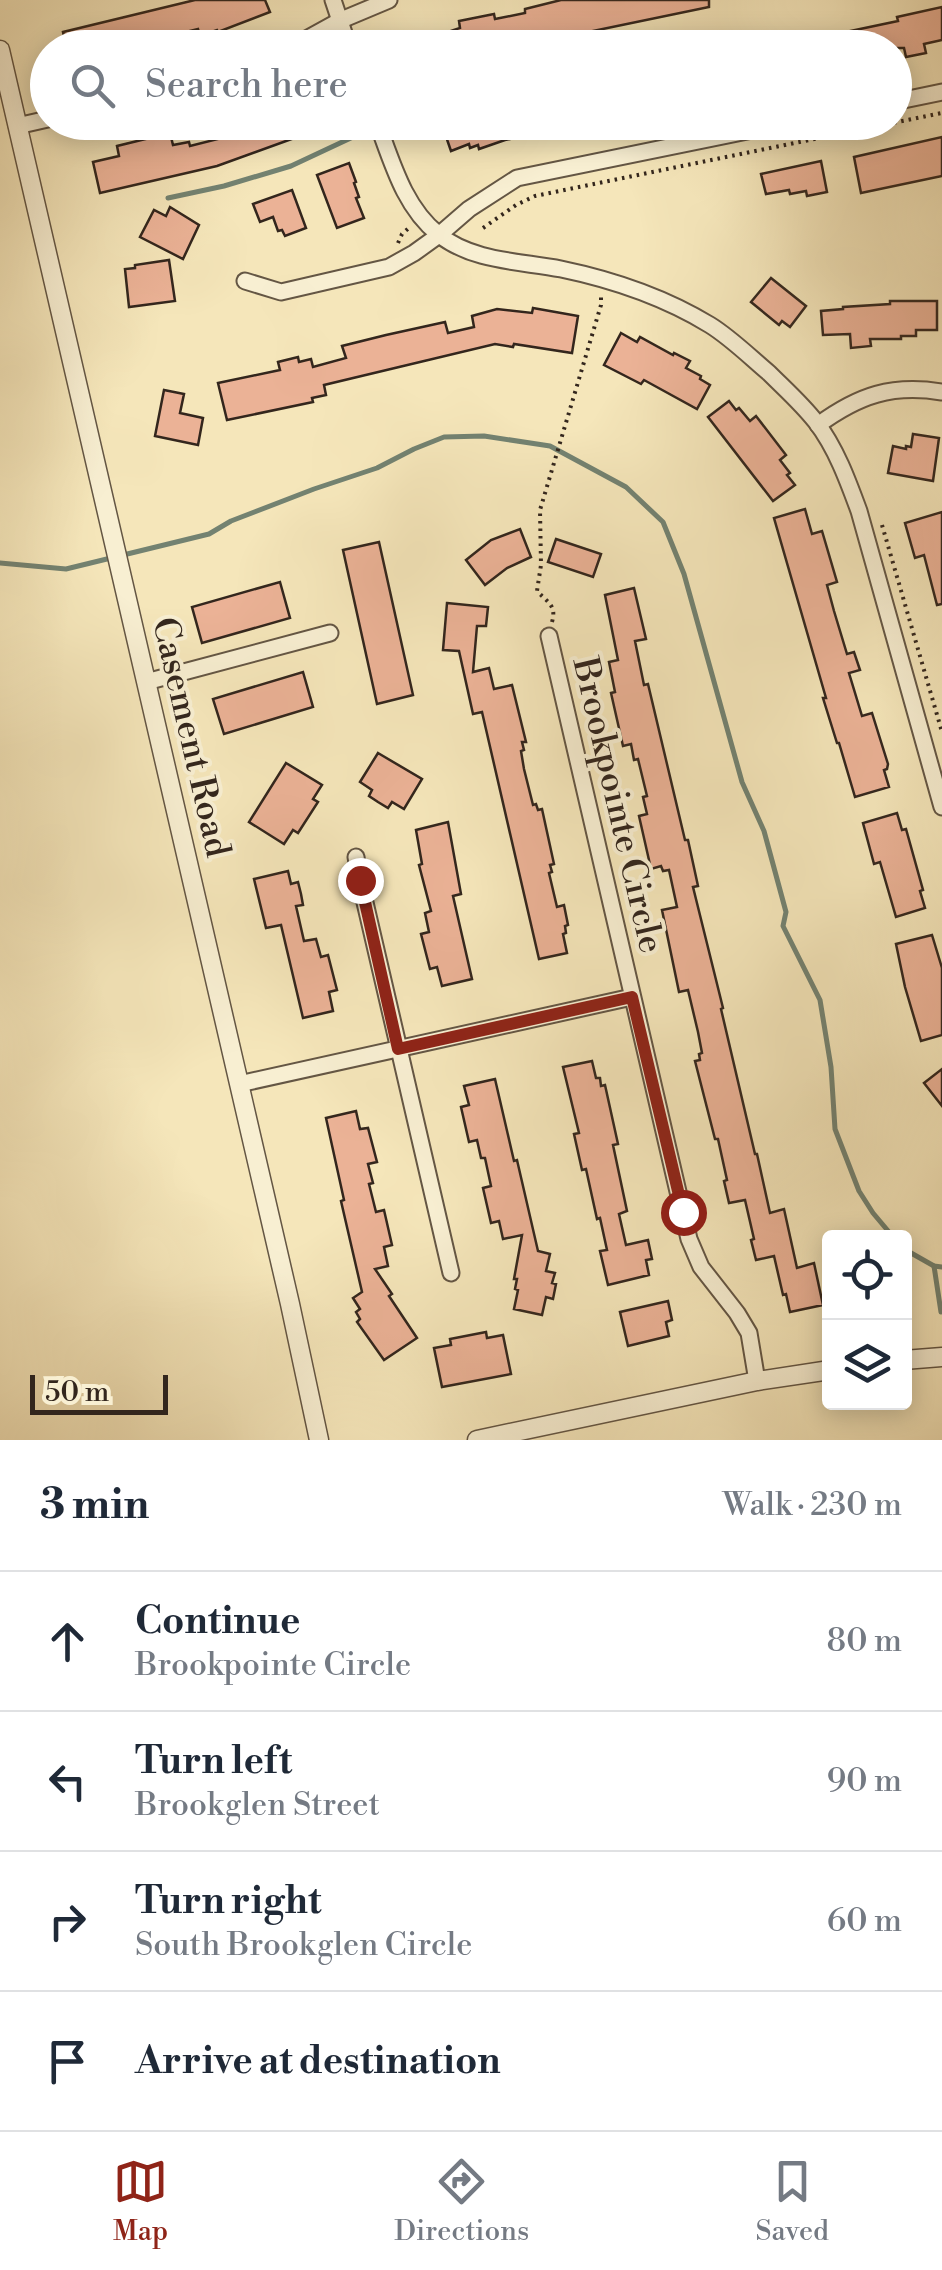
<!DOCTYPE html>
<meta charset="utf-8">
<style>
body{margin:0;font-family:"Libre Bodoni",serif;background:#f6f6f7;color:#1f2937}
.controls{position:absolute;right:30px;bottom:30px;display:grid;overflow:hidden;border-radius:10px;box-shadow:0 5px 25px #0003}
.controls button{width:90px;height:90px;display:grid;place-items:center;padding:0;border:0;border-bottom:2px solid #e0e1e3;background:#fff;color:#1f2937;font:50px sans-serif}
.scale{position:absolute;left:30px;bottom:25px;width:138px;box-sizing:border-box;padding-left:10px;border:5px solid #33261d;border-top:0;font-size:28px;line-height:35px;white-space:nowrap;color:#33261d;-webkit-text-stroke:8px #f8efd2;paint-order:stroke}
.stop{position:absolute;width:30px;height:30px;margin:-22px;border:8px solid #8f2418;border-radius:50%;background:#fff}
.stop.end{background:#8f2418;border-color:#fff;box-shadow:0 2px 10px #0008}
.list{margin:0;padding:0;list-style:none}
h2{display:flex;justify-content:space-between;align-items:center;height:130px;margin:0;padding:0 40px;font-size:42px}
h2 small{font-size:32px;font-weight:400;color:#747a83}
.list li{display:grid;grid-template-columns:65px 1fr auto;gap:30px;align-items:center;box-sizing:border-box;height:140px;padding:0 40px;border-top:2px solid #e0e1e3}
.list b{display:block;font-size:38px;white-space:nowrap}
.list p{margin:0;font-size:32px;white-space:nowrap;color:#747a83}
.list em{font-size:32px;font-style:normal;color:#747a83}
.icon{flex:none;width:55px;height:55px;fill:none;stroke:currentColor;stroke-width:2;stroke-linecap:round;stroke-linejoin:round}
.map{position:relative;flex:none;width:942px;height:1440px;overflow:hidden}
.search{position:absolute;background:#fff;box-shadow:0 5px 25px #0003;left:30px;right:30px;top:30px;height:110px;display:flex;align-items:center;gap:25px;box-sizing:border-box;padding:0 35px;border-radius:55px;color:#747a83;font-size:38px}
.sheet{height:690px;background:#fff}
nav{display:flex;justify-content:space-around;align-items:center;box-sizing:border-box;height:140px;border-top:2px solid #e0e1e3;background:#fff;font-size:28px;color:#747a83}
nav a{display:grid;justify-items:center;gap:5px}
nav .on{color:#8f2418}
.map>svg:first-child{display:block}
.lines{fill:none;stroke-linecap:round;stroke-linejoin:round}
.stream{stroke:#738271;stroke-width:5}
.building{fill:#ebb296;stroke:#33261d;stroke-width:2.5}
.minor-casing{stroke:#645644;stroke-width:19}
.tertiary-casing{stroke:#645644;stroke-width:21}
.path{stroke:#33261d;stroke-width:4;stroke-dasharray:2.5 5;stroke-linecap:butt}
.minor{stroke:#f8efd2;stroke-width:15}
.tertiary{stroke:#f8efd2;stroke-width:18}
.route{stroke:#8f2418;stroke-width:12}
.labels{text-anchor:middle;stroke-width:8;stroke-linejoin:round;paint-order:stroke}
.street-label{font-size:35px;fill:#33261d;stroke:#f8efd2}
</style>
<div class="map">
<svg width="942" height="1440" viewBox="0 0 942 1440">
<rect width="100%" height="100%" fill="#f5e6ba"/>
<filter id="stains"><feTurbulence type="fractalNoise" baseFrequency=".002" numOctaves="4"/><feColorMatrix values="0 0 0 0 .2 0 0 0 0 .09 0 0 0 0 .02 0 0 0 .5 -.17"/></filter>
<radialGradient id="worn" r=".72"><stop offset=".6" stop-color="#630" stop-opacity="0"/><stop offset="1" stop-color="#630" stop-opacity=".3"/></radialGradient>
<g class="lines">
<g class="stream">
<path d="M 168,198 L 224,186 L 291,166 L 370,129"/>
<path d="M 0,563 L 66,569 L 209,534 L 231,521 L 314,489 L 377,468 L 414,449 L 444,437 L 484,436 L 550,446 L 626,487 L 663,522 L 684,574 L 742,782 L 764,831 L 786,912 L 783,926 L 820,1000 L 831,1067 L 835,1129 L 859,1191 L 873,1213 L 894,1238"/>
<path d="M 904,1249 L 934,1266 L 942,1267"/>
<path d="M 934,1266 L 941,1312"/>
</g>
</g>
<g class="building">
<path d="M 195,0 L 265,0 L 270,12 L 218,32 L 217,30 L 200,36 L 198,29 L 149,41 L 150,48 L 66,48 L 63,32 Z"/>
<path d="M 561,0 L 709,0 L 709,7 L 511,48 L 409,48 L 409,45 L 460,28 L 459,21 L 494,14 L 495,19 L 525,13 L 525,9 Z"/>
<path d="M 942,7 L 942,40 L 924,44 L 926,53 L 906,57 L 904,48 L 804,48 L 803,41 L 898,21 L 897,17 Z"/>
<path d="M 243,122 L 333,124 L 217,166 L 100,193 L 93,162 L 119,156 L 117,146 L 170,133 L 173,145 L 189,142 L 190,146 L 222,138 L 219,132 Z"/>
<path d="M 441,122 L 555,122 L 556,129 L 505,140 L 479,149 L 478,145 L 470,148 L 469,144 L 451,151 Z"/>
<path d="M 942,137 L 942,176 L 861,193 L 854,157 Z"/>
<path d="M 821,161 L 827,192 L 807,196 L 806,191 L 790,194 L 789,190 L 766,194 L 761,174 Z"/>
<path d="M 349,163 L 356,182 L 354,183 L 359,197 L 356,198 L 364,218 L 337,228 L 317,175 Z"/>
<path d="M 292,190 L 306,228 L 285,236 L 282,230 L 278,231 L 273,217 L 260,222 L 253,204 Z"/>
<path d="M 170,207 L 199,225 L 183,259 L 140,237 L 154,210 L 166,216 Z"/>
<path d="M 169,260 L 175,301 L 129,307 L 125,269 L 135,268 L 135,265 Z"/>
<path d="M 771,278 L 806,306 L 790,327 L 782,321 L 779,325 L 751,302 Z"/>
<path d="M 890,301 L 937,301 L 937,330 L 916,330 L 916,336 L 901,336 L 901,339 L 870,339 L 871,346 L 851,348 L 850,334 L 823,335 L 821,311 L 843,309 L 843,307 L 890,304 Z"/>
<path d="M 533,308 L 578,316 L 572,353 L 514,344 L 513,347 L 495,344 L 324,385 L 326,395 L 312,398 L 313,402 L 227,420 L 218,383 L 280,370 L 278,362 L 298,357 L 299,362 L 311,359 L 313,367 L 346,358 L 342,346 L 386,335 L 445,322 L 448,333 L 474,327 L 472,316 L 497,309 L 532,313 Z"/>
<path d="M 621,333 L 637,342 L 640,337 L 673,355 L 674,353 L 690,361 L 686,368 L 701,376 L 700,379 L 710,385 L 697,409 L 644,380 L 641,384 L 604,365 Z"/>
<path d="M 164,390 L 184,394 L 180,413 L 203,418 L 198,445 L 155,436 Z"/>
<path d="M 729,401 L 736,410 L 739,408 L 750,421 L 756,416 L 786,455 L 780,460 L 790,473 L 787,475 L 795,485 L 773,501 L 708,417 Z"/>
<path d="M 913,434 L 939,438 L 933,481 L 888,473 L 893,446 L 906,449 L 906,446 L 911,447 Z"/>
<path d="M 805,509 L 812,534 L 822,531 L 837,582 L 827,585 L 834,611 L 847,654 L 854,652 L 860,670 L 849,673 L 862,716 L 872,713 L 888,764 L 887,769 L 884,770 L 889,787 L 855,797 L 839,743 L 837,743 L 823,698 L 826,698 L 774,518 Z"/>
<path d="M 942,512 L 942,604 L 937,605 L 924,555 L 915,558 L 905,523 Z"/>
<path d="M 520,529 L 531,557 L 507,568 L 485,585 L 466,560 L 491,540 Z"/>
<path d="M 556,539 L 601,554 L 593,577 L 548,562 Z"/>
<path d="M 379,542 L 413,695 L 377,704 L 343,550 Z"/>
<path d="M 280,582 L 290,618 L 202,643 L 192,607 Z"/>
<path d="M 634,588 L 646,639 L 635,641 L 644,685 L 648,684 L 685,840 L 688,840 L 698,886 L 693,887 L 723,1008 L 721,1009 L 755,1154 L 757,1154 L 770,1213 L 784,1209 L 797,1268 L 814,1263 L 823,1305 L 790,1312 L 786,1294 L 783,1295 L 774,1256 L 756,1260 L 751,1240 L 754,1239 L 745,1200 L 729,1203 L 724,1181 L 727,1180 L 718,1139 L 715,1139 L 695,1061 L 700,1060 L 699,1054 L 702,1053 L 698,1032 L 688,990 L 679,992 L 662,910 L 677,907 L 669,870 L 663,871 L 661,866 L 651,869 L 639,816 L 647,814 L 643,797 L 647,796 L 638,759 L 634,760 L 631,744 L 623,746 L 611,693 L 615,692 L 609,662 L 618,660 L 605,595 Z"/>
<path d="M 447,603 L 488,607 L 486,626 L 477,626 L 473,672 L 489,668 L 494,689 L 512,685 L 526,742 L 522,742 L 524,750 L 521,751 L 524,769 L 533,805 L 536,804 L 538,810 L 542,809 L 554,864 L 550,865 L 552,872 L 549,873 L 557,907 L 564,905 L 568,925 L 565,926 L 566,933 L 563,934 L 567,953 L 539,959 L 482,712 L 473,714 L 459,651 L 443,650 Z"/>
<path d="M 303,672 L 313,707 L 224,734 L 213,699 Z"/>
<path d="M 378,753 L 422,779 L 404,809 L 392,802 L 388,808 L 378,802 L 369,796 L 372,790 L 360,782 Z"/>
<path d="M 286,763 L 322,785 L 313,799 L 318,802 L 298,833 L 293,830 L 284,844 L 249,822 Z"/>
<path d="M 897,813 L 902,830 L 906,829 L 923,890 L 920,891 L 925,908 L 896,917 L 880,862 L 874,864 L 863,823 Z"/>
<path d="M 448,822 L 461,894 L 453,896 L 472,979 L 442,986 L 437,967 L 430,969 L 421,934 L 429,932 L 425,913 L 431,911 L 419,865 L 422,864 L 416,830 Z"/>
<path d="M 288,871 L 291,884 L 298,882 L 301,894 L 303,905 L 296,906 L 304,941 L 316,939 L 321,957 L 328,955 L 337,990 L 329,992 L 333,1011 L 303,1018 L 281,925 L 266,928 L 254,879 Z"/>
<path d="M 932,935 L 942,968 L 942,1035 L 921,1041 L 905,987 L 896,944 Z"/>
<path d="M 592,1061 L 596,1078 L 600,1078 L 601,1086 L 605,1085 L 618,1144 L 613,1145 L 627,1211 L 619,1214 L 626,1245 L 648,1240 L 652,1259 L 646,1260 L 649,1275 L 608,1285 L 600,1251 L 607,1250 L 600,1218 L 597,1219 L 586,1169 L 582,1170 L 574,1134 L 579,1133 L 563,1067 Z"/>
<path d="M 942,1069 L 942,1106 L 924,1083 Z"/>
<path d="M 495,1079 L 514,1161 L 517,1160 L 538,1251 L 550,1254 L 546,1271 L 555,1273 L 552,1283 L 556,1284 L 553,1299 L 546,1297 L 542,1315 L 514,1309 L 518,1290 L 515,1289 L 517,1279 L 514,1279 L 522,1235 L 503,1239 L 499,1221 L 491,1223 L 483,1188 L 491,1186 L 485,1158 L 481,1158 L 477,1140 L 469,1142 L 461,1107 L 469,1105 L 464,1086 Z"/>
<path d="M 356,1111 L 360,1129 L 368,1128 L 377,1162 L 368,1164 L 373,1183 L 369,1184 L 376,1212 L 384,1210 L 392,1245 L 384,1247 L 388,1266 L 375,1269 L 392,1294 L 389,1296 L 417,1338 L 384,1360 L 357,1322 L 360,1319 L 356,1312 L 360,1309 L 353,1298 L 362,1292 L 341,1201 L 344,1200 L 326,1118 Z"/>
<path d="M 668,1301 L 672,1320 L 666,1322 L 669,1336 L 628,1346 L 620,1312 Z"/>
<path d="M 486,1332 L 487,1338 L 503,1335 L 511,1374 L 442,1387 L 434,1348 L 451,1345 L 450,1339 Z"/>
</g>
<g class="lines">
<g class="minor-casing">
<g id="minor">
<path d="M 333,0 L 349,48"/>
<path d="M 290,48 L 339,21 L 389,0"/>
<path d="M 894,102 L 942,92"/>
<path d="M 377,122 C 392,162 404,207 438,234 C 473,262 520,261 561,269 C 614,280 664,297 710,325 C 731,338 750,357 769,373 C 785,389 802,404 816,422 C 836,448 848,481 859,511 L 942,807"/>
<path d="M 17,126 L 48,119"/>
<path d="M 245,281 L 281,292 L 389,267 L 414,253 L 439,235 L 469,209 L 517,178 L 791,122"/>
<path d="M 818,425 C 859,395 892,384 942,392"/>
<path d="M 549,636 L 689,1239 L 701,1267 L 737,1313 L 749,1333 L 757,1381"/>
<path d="M 146,682 L 330,633"/>
<path d="M 356,857 L 360,881 L 451,1273"/>
<path d="M 239,1084 L 632,997"/>
</g>
</g>
<g class="tertiary-casing">
<g id="tertiary">
<path d="M 0,50 L 290,1304 L 319,1440"/>
<path d="M 904,1360 L 942,1357"/>
<path d="M 477,1440 L 757,1381 L 830,1370"/>
</g>
</g>
<g class="path">
<path d="M 483,228 L 516,205 L 535,196 L 942,113"/>
<path d="M 398,243 L 402,234 L 410,227"/>
<path d="M 882,525 L 942,732"/>
<path d="M 552,622 C 557,605 547,602 537,591 L 541,565 L 540,510 L 601,305 L 601,294"/>
</g>
<use href="#minor" class="minor"/>
<use href="#tertiary" class="tertiary"/>
</g>
<g class="lines">
<path class="route" d="M 360,880 L 398,1049 L 632,997 L 683,1212"/>
</g>
<g class="labels">
<g class="street-label">
<text transform="translate(192 737) rotate(77)" y="12">Casement Road</text>
<text transform="translate(619 805) rotate(77)" y="12">Brookpointe Circle</text>
</g>
</g>
<rect width="100%" height="100%" filter="url(#stains)"/>
<rect width="100%" height="100%" fill="url(#worn)"/>
</svg>
<div class="controls">
<button><svg class="icon" aria-label="locate" viewBox="0 0 24 24"><circle cx="12" cy="12" r="6"/><path d="M12 2v4M12 18v4M2 12h4M18 12h4"/></svg></button>
<button><svg class="icon" aria-label="layers" viewBox="0 0 24 24"><path d="M12 4l9 5-9 5-9-5zM3 14l9 5 9-5"/></svg></button>
</div>
<div class="scale">50 m</div>
<div class="stop" style="left:683px;top:1212px"></div>
<div class="stop end" style="left:360px;top:880px"></div>
<div class="search"><svg class="icon" aria-label="search" viewBox="0 0 24 24"><circle cx="10" cy="10" r="6"/><path d="M15 15l6 6"/></svg>Search here</div>
</div>
<section class="sheet">
<h2>3 min<small>Walk · 230 m</small></h2>
<ul class="list">
<li><svg class="icon" aria-label="ahead" viewBox="0 0 24 24"><path d="M12 20V5M6 11l6-6 6 6"/></svg><div><b>Continue</b><p>Brookpointe Circle</p></div><em>80 m</em></li>
<li><svg class="icon" aria-label="left" viewBox="0 0 24 24"><path d="M17 20v-9H6M10 6l-5 5 5 5"/></svg><div><b>Turn left</b><p>Brookglen Street</p></div><em>90 m</em></li>
<li><svg class="icon" aria-label="right" viewBox="0 0 24 24"><path d="M7 20v-9h11M14 6l5 5-5 5"/></svg><div><b>Turn right</b><p>South Brookglen Circle</p></div><em>60 m</em></li>
<li><svg class="icon" aria-label="arrive" viewBox="0 0 24 24"><path d="M6 21V4h12l-3 4 3 4H6"/></svg><div><b>Arrive at destination</b></div></li>
</ul>
</section>
<nav>
<a class="on"><svg class="icon" aria-label="map" viewBox="0 0 24 24"><path d="M3 6l6-2 6 2 6-2v14l-6 2-6-2-6 2zM9 4v14M15 6v14"/></svg>Map</a>
<a><svg class="icon" aria-label="directions" viewBox="0 0 24 24"><path d="M12 3l9 9-9 9-9-9zM9 14v-3h6M13 9l2 2-2 2"/></svg>Directions</a>
<a><svg class="icon" aria-label="saved" viewBox="0 0 24 24"><path d="M7 4h10v16l-5-4-5 4z"/></svg>Saved</a>
</nav>
